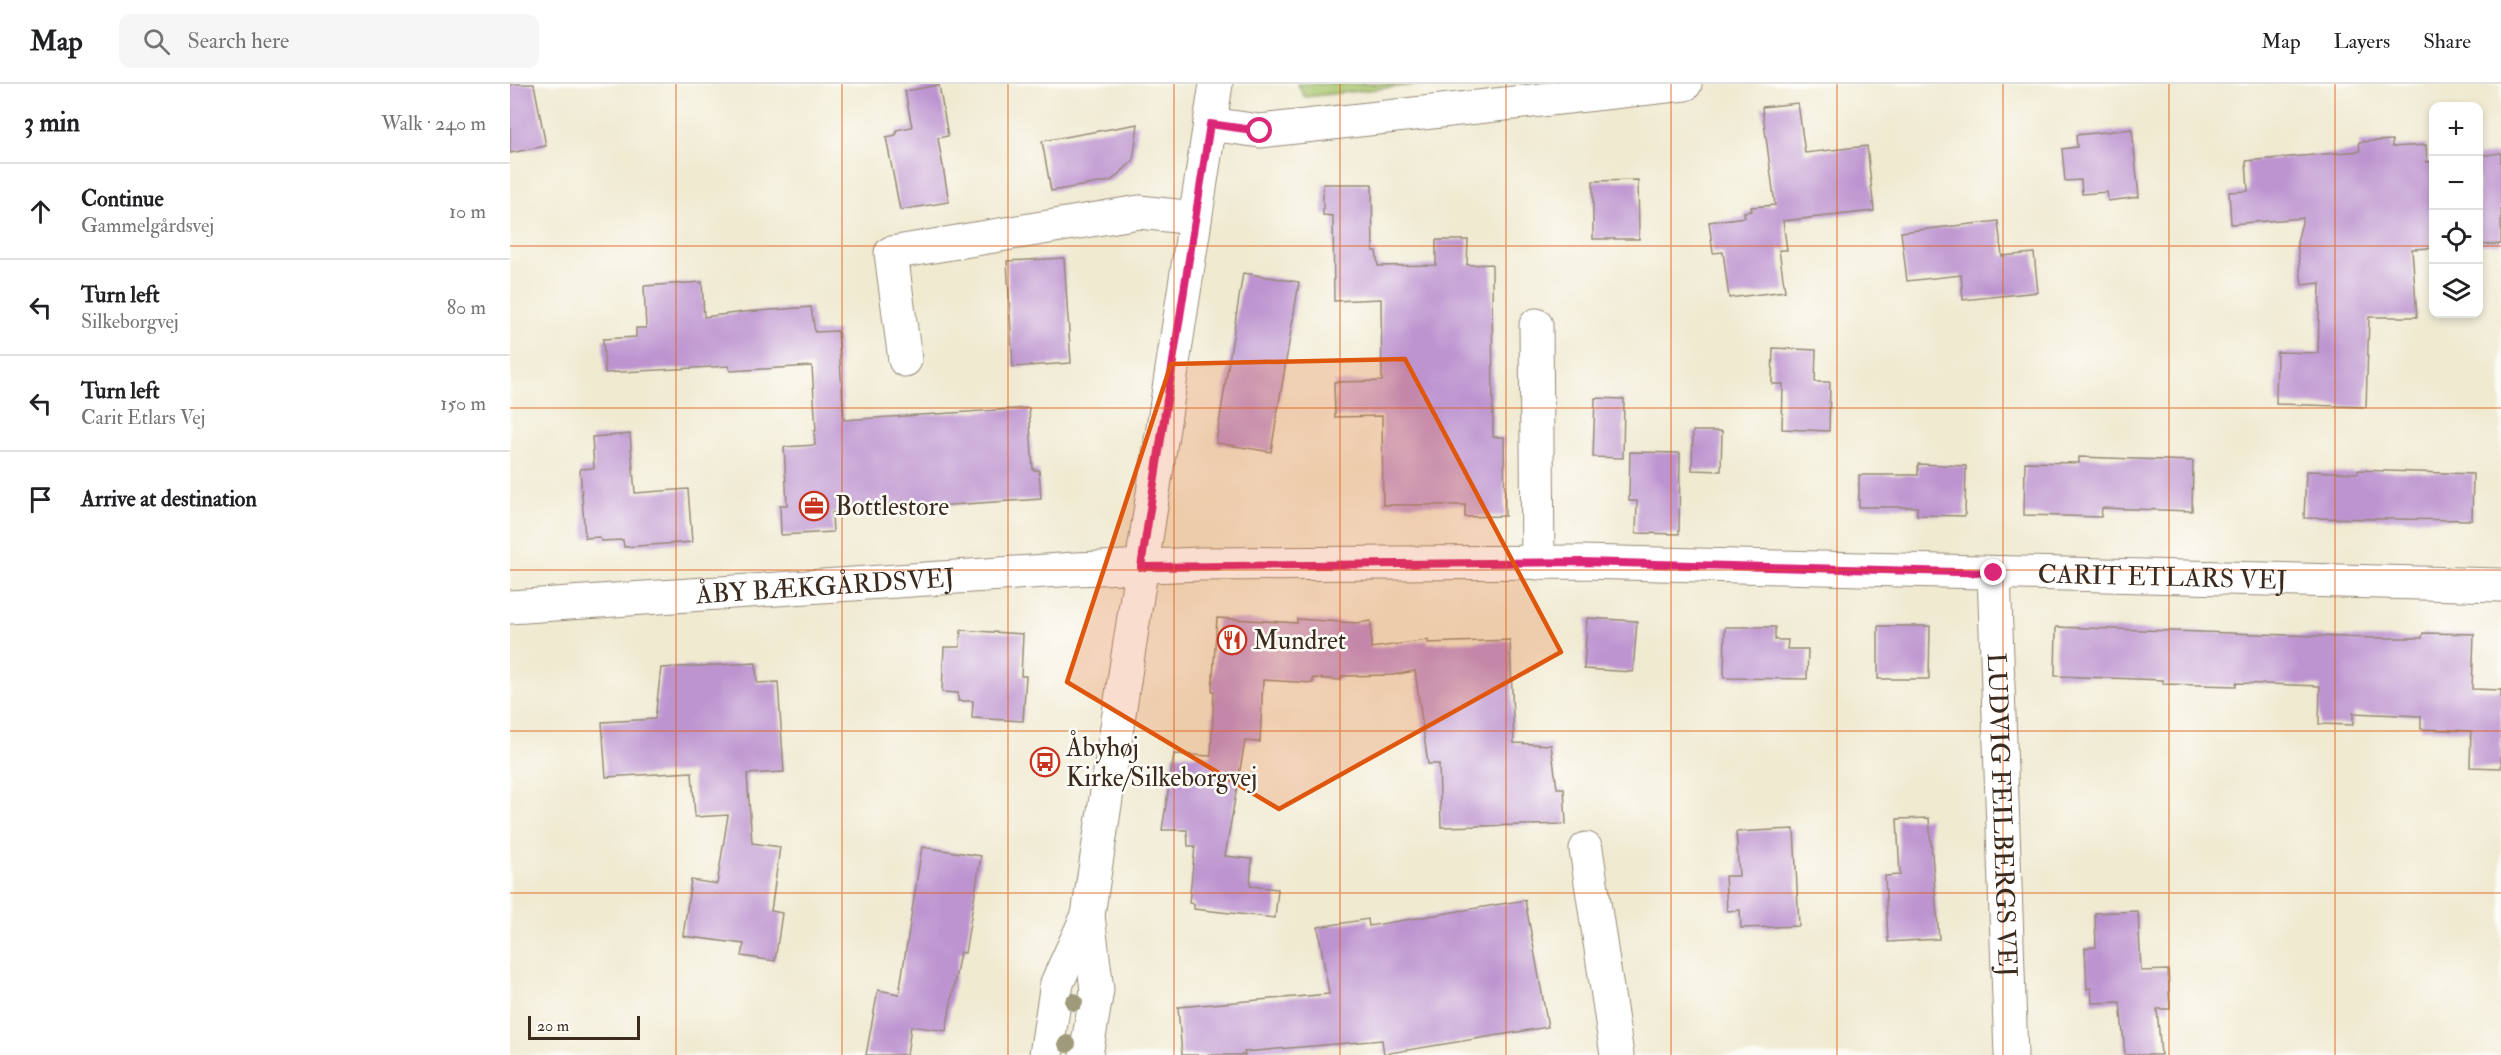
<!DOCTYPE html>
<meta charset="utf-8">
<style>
body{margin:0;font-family:"IM FELL Double Pica",serif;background:#f6f6f6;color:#202124}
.controls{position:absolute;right:18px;top:18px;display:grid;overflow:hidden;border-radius:12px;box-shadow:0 3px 9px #0003}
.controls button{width:54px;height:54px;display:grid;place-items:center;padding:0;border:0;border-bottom:2px solid #e0e0e0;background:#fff;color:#202124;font:30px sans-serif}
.scale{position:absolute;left:18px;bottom:15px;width:112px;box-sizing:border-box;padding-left:6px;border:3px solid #3b2a1e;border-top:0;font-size:16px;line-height:21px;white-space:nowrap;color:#3b2a1e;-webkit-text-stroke:4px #fdfcf7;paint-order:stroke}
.stop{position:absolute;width:18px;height:18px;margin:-14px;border:4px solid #db2777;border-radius:50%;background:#fff}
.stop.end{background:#db2777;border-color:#fff;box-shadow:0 2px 6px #0008}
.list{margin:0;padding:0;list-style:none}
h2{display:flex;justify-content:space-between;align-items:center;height:78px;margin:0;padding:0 24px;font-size:26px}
h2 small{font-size:20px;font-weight:400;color:#757577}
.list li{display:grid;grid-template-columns:39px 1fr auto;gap:18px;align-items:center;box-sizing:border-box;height:96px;padding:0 24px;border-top:2px solid #e0e0e0}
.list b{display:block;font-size:22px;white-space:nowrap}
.list p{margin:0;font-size:20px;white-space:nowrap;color:#757577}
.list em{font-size:20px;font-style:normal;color:#757577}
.icon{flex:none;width:33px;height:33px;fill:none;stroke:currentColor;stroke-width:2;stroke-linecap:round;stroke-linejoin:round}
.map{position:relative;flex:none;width:1991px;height:971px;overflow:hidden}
header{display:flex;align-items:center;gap:36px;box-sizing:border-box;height:84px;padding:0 30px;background:#fff;border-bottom:2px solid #e0e0e0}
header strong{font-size:28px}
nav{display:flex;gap:33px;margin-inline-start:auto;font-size:21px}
.search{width:420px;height:54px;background:#f6f6f6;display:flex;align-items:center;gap:15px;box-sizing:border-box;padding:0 21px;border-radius:12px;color:#757577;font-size:22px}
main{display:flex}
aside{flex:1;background:#fff}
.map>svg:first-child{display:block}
.green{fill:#a8c76e;stroke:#727846;stroke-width:1.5}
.building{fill:#bd94d0}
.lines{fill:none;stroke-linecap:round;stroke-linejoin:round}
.minor-casing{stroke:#968a78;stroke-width:35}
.minor{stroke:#fff;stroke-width:33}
.tree{fill:#9f9a7c}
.route{stroke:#db2777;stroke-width:8}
.marked{fill:#df570d;fill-opacity:0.2;stroke:#df570d;stroke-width:4.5;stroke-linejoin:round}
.grid{fill:none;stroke:#df570d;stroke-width:1.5;stroke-opacity:0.55}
.labels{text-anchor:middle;stroke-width:5;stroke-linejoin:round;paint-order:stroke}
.poi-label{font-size:26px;fill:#3b2a1e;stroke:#fdfcf7;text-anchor:start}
.street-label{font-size:26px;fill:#3b2a1e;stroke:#fdfcf7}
</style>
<header>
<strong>Map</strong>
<div class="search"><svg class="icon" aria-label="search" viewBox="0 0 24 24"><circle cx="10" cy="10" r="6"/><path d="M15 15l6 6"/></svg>Search here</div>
<nav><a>Map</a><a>Layers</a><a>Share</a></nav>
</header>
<main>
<aside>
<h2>3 min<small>Walk · 240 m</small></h2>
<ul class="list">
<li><svg class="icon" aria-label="ahead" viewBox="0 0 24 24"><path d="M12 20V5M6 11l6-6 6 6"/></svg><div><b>Continue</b><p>Gammelgårdsvej</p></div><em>10 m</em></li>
<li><svg class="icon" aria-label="left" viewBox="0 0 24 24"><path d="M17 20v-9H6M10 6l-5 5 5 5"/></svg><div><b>Turn left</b><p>Silkeborgvej</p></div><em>80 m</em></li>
<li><svg class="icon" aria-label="left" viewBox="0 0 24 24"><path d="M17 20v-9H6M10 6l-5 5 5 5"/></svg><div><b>Turn left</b><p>Carit Etlars Vej</p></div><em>150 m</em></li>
<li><svg class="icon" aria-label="arrive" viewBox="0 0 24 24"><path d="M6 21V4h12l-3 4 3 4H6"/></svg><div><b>Arrive at destination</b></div></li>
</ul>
</aside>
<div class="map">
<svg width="1991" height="971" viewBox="0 0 1991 971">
<rect width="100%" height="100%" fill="#fdfcf7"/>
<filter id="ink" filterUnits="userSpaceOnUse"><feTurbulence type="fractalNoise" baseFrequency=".0167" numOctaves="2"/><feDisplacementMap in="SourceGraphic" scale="12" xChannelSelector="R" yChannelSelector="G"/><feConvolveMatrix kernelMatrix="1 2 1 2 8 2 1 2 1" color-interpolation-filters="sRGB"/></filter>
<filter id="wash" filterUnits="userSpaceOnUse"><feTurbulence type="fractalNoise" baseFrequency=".008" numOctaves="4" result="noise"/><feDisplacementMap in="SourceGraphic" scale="24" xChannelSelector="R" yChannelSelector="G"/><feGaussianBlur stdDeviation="1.35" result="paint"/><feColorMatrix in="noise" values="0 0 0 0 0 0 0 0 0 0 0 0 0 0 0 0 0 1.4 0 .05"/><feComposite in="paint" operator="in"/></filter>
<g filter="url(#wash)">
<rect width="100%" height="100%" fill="#f0ead1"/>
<path class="green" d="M 787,0 L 913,0 L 795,13 Z"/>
<g id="blocks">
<g class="building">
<path d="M 0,0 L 24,0 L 36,62 L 0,69 Z"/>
<path d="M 429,1 L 438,52 L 428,54 L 439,118 L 390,126 L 376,53 L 386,51 L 386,46 L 402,43 L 395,7 Z"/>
<path d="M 1288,19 L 1295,69 L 1357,62 L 1364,127 L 1273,137 L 1277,166 L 1269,166 L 1275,207 L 1219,214 L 1213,168 L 1203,169 L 1199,138 L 1235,133 L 1234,128 L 1242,127 L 1241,123 L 1265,121 L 1252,23 Z"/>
<path d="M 628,40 L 623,77 L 601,97 L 541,107 L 532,57 Z"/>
<path d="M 1622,45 L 1629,113 L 1598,117 L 1597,108 L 1572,110 L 1571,96 L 1555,97 L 1552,65 L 1567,63 L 1566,51 Z"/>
<path d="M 1882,56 L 1882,63 L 1916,61 L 1917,78 L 1923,77 L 1923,164 L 1902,165 L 1907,233 L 1859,233 L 1856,323 L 1766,320 L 1767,268 L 1808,269 L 1810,199 L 1792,201 L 1787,158 L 1793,134 L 1721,140 L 1719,108 L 1738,107 L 1736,77 L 1850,67 L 1849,58 Z"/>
<path d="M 1991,69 L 1991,160 L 1968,161 L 1968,72 Z"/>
<path d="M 1128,96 L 1129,155 L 1083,155 L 1083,97 Z"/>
<path d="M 813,100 L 862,100 L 863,167 L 866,167 L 868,182 L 926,181 L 926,156 L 958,156 L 957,181 L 982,180 L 983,353 L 994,353 L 995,432 L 955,433 L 955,421 L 873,421 L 872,332 L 825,333 L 824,298 L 872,297 L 871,215 L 824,217 L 823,132 L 813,131 Z"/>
<path d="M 1488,137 L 1492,172 L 1524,169 L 1528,208 L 1453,216 L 1451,191 L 1397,197 L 1391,148 Z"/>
<path d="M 554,174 L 561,279 L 503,283 L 497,177 Z"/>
<path d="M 733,189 L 789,198 L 761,368 L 706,359 Z"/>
<path d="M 192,198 L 194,233 L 234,228 L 301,223 L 305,248 L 328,247 L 334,336 L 519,324 L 523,386 L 529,386 L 531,415 L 322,429 L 323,448 L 271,451 L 270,421 L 277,421 L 274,363 L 305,361 L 304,347 L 306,347 L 302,282 L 220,287 L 219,282 L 95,289 L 93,255 L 126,253 L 126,244 L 136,244 L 134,202 Z"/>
<path d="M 1263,264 L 1306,266 L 1305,298 L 1320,298 L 1319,347 L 1272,345 L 1273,300 L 1262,300 Z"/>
<path d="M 1085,314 L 1114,315 L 1113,374 L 1083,373 Z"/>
<path d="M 1183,347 L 1212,347 L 1211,387 L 1182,386 Z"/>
<path d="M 120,350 L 125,409 L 178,405 L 182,458 L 114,463 L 113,456 L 91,457 L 90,453 L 75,454 L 70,385 L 84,384 L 82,353 Z"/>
<path d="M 1120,368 L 1170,369 L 1169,450 L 1126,449 L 1127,417 L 1119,417 Z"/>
<path d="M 1569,373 L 1683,377 L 1682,427 L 1592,424 L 1591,433 L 1514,431 L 1515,378 L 1569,379 Z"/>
<path d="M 1408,380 L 1456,382 L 1455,432 L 1407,431 L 1407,423 L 1349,423 L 1349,391 L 1408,391 Z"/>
<path d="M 1848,386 L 1963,390 L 1962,436 L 1794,434 L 1796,387 L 1848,389 Z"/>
<path d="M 707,534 L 787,539 L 787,535 L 846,539 L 861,537 L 861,564 L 918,556 L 918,559 L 1000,556 L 1004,659 L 1041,661 L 1047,704 L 1054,704 L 1056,740 L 931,743 L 929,680 L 918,680 L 905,587 L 883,591 L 832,592 L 831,596 L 803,594 L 803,599 L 753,596 L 750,658 L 735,657 L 715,772 L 742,775 L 740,802 L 768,805 L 765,834 L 684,825 L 684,820 L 679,819 L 685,762 L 678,762 L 677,746 L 652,746 L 664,670 L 701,672 L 704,607 L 702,607 Z"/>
<path d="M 1077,534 L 1127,537 L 1123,588 L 1074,585 Z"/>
<path d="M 1368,542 L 1420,542 L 1419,595 L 1368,595 Z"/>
<path d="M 1215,543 L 1265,543 L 1265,556 L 1278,556 L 1277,565 L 1298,565 L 1297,595 L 1214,594 Z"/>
<path d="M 1546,543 L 1864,554 L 1912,554 L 1913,549 L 1964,550 L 1962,605 L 1991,606 L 1991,684 L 1960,683 L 1961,647 L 1911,645 L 1911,632 L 1843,629 L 1843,641 L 1809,640 L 1810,602 L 1726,599 L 1726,602 L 1653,600 L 1653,596 L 1545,592 Z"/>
<path d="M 451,546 L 513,550 L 511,592 L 516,592 L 513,637 L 462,634 L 463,617 L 448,617 L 448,609 L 432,608 L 434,563 L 450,563 Z"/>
<path d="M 246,579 L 247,599 L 268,598 L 274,688 L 237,690 L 242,759 L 270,763 L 261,827 L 272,829 L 265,877 L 232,872 L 234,860 L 173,852 L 181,796 L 207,800 L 218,731 L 185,733 L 182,688 L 96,693 L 92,638 L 145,635 L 151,584 Z"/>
<path d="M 1419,734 L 1429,855 L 1378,858 L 1375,792 L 1390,791 L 1387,735 Z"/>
<path d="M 1284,745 L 1289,842 L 1231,844 L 1230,826 L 1217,827 L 1215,792 L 1229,792 L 1226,748 Z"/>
<path d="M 412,763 L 471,772 L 455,869 L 450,868 L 436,947 L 401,942 L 397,971 L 356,971 L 368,906 L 389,910 Z"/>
<path d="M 1015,816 L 1038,943 L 874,970 L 872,956 L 734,968 L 735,971 L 672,971 L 668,923 L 819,910 L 808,843 L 858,835 L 859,842 Z"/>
<path d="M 1628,827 L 1631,887 L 1658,886 L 1660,925 L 1647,925 L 1651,971 L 1615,971 L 1610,918 L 1582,919 L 1581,904 L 1577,905 L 1575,864 L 1586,863 L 1585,829 Z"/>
</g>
</g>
</g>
<g filter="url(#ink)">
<use href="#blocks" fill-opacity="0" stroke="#968a78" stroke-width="1.5"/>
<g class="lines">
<g class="minor-casing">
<g id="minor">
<path d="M 700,40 L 750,47 L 1175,0"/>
<path d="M 1026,241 L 1028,479"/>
<path d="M 395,276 L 381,169 L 629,128 L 685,134"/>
<path id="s1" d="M 1484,489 L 1501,971"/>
<path id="s2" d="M 0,523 L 565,485 L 690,480 L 1072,478 L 1991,501"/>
<path d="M 1076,765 L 1107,971"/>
<path d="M 536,971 L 547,899 L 578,831 L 706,0"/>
<path d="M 576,971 L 587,906 L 578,832"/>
</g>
</g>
<use href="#minor" class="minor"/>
</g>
<g class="tree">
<circle cx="564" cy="918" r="9"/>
<circle cx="557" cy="960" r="9"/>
</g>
</g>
<g class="lines" filter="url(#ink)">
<path class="route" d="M 750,47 L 700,40 L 631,483 L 1072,478 L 1484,489"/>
</g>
<path class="marked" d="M 895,275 L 1051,568 L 769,725 L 557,598 L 661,280 Z"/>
<path class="grid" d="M 166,0 L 166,971M 332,0 L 332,971M 498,0 L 498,971M 664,0 L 664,971M 830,0 L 830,971M 996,0 L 996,971M 1161,0 L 1161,971M 1327,0 L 1327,971M 1493,0 L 1493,971M 1659,0 L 1659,971M 1825,0 L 1825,971M 0,162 L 1924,162M 1968,162 L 1991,162M 0,324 L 1991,324M 0,486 L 1991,486M 0,647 L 1991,647M 0,809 L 1991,809"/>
<defs>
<g id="office-ring" transform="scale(1.5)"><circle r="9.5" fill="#fdfcf7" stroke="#c8321e" stroke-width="1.5"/><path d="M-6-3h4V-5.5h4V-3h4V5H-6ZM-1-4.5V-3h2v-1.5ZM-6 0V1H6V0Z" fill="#c8321e"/></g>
<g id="restaurant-ring" transform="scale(1.5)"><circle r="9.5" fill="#fdfcf7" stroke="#c8321e" stroke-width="1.5"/><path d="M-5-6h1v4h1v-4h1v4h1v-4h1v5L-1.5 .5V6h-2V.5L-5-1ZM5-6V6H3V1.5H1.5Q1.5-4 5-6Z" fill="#c8321e"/></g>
<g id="bus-ring" transform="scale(1.5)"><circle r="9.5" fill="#fdfcf7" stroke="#c8321e" stroke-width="1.5"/><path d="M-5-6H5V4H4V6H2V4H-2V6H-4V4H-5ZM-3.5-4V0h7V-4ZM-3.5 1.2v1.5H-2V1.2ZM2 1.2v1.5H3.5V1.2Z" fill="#c8321e"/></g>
</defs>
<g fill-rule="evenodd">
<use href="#office-ring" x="304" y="422"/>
<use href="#restaurant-ring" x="722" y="556"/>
<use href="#bus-ring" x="535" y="678"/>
</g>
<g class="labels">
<g class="poi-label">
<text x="325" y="431">Bottlestore</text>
<text x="743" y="565">Mundret</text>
<text x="556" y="672">Åbyhøj<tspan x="556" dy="30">Kirke/Silkeborgvej</tspan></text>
</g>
<g class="street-label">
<text dy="9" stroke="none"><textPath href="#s2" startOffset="1654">CARIT ETLARS VEJ</textPath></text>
<text dy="9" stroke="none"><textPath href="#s2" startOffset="316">ÅBY BÆKGÅRDSVEJ</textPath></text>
<text dy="9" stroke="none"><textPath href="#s1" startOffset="242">LUDVIG FEILBERGS VEJ</textPath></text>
</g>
</g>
</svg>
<div class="controls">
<button>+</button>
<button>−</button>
<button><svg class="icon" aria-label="locate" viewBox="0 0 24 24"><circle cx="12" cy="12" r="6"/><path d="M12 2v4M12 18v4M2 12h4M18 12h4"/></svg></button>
<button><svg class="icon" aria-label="layers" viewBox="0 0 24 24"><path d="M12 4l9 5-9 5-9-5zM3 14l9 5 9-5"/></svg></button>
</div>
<div class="scale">20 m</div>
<div class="stop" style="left:750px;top:47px"></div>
<div class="stop end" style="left:1484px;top:489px"></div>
</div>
</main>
